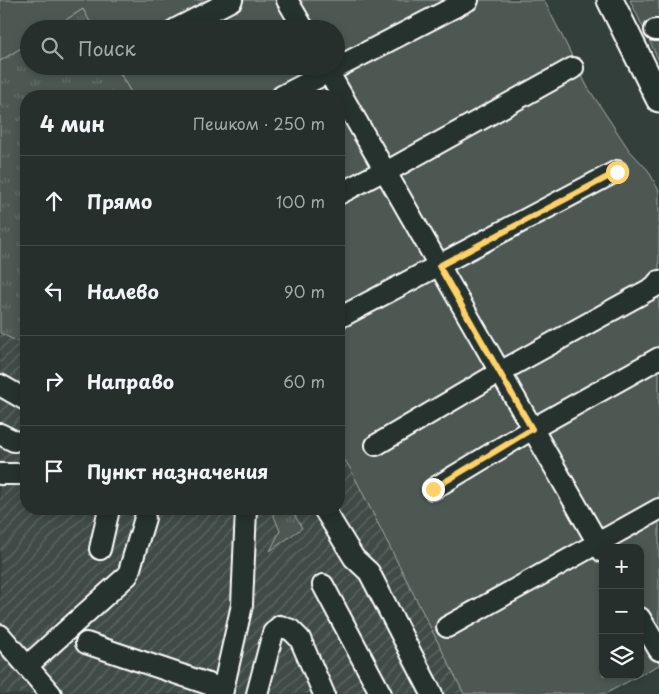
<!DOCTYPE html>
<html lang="ru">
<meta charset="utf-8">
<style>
body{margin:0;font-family:"Playpen Sans",sans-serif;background:#323b38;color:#f1f3f6}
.controls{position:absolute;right:15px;bottom:15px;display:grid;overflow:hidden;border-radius:10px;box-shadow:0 2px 8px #0003}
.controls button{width:45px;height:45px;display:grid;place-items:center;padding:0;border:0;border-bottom:1px solid #424a48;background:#262f2c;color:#f1f3f6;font:25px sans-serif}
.stop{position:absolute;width:15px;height:15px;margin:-11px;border:4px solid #ffd166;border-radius:50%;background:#fff}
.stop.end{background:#ffd166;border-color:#fff;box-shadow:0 1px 5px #0008}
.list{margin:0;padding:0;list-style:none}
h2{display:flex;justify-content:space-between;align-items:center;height:65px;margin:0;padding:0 20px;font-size:21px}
h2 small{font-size:16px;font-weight:400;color:#a4a9a9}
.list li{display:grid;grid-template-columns:32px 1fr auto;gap:15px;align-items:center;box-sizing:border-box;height:90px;padding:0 20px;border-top:1px solid #424a48}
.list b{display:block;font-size:19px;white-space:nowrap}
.list em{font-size:16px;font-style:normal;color:#a4a9a9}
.icon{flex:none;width:28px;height:28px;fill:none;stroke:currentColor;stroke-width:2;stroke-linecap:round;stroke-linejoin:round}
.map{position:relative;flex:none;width:659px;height:694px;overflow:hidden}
.search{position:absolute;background:#262f2c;box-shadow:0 2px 8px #0003;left:20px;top:20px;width:325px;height:55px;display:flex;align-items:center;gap:12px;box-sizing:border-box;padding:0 18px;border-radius:28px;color:#a4a9a9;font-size:19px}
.panel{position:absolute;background:#262f2c;box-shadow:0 2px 8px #0003;left:20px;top:90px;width:325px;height:425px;border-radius:20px}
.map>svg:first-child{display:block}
.industrial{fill:url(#industrial-furrows)}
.grass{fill:url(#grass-tufts);stroke:#a6aca9}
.green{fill:#4d5853;stroke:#a6aca9}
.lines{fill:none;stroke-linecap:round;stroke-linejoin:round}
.minor-casing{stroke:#fff;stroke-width:24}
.major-casing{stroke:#fff;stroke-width:29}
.minor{stroke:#26332d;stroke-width:20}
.major{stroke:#26332d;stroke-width:25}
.route{stroke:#ffd166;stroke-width:6}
</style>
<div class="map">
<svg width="659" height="694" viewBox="0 0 659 694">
<defs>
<pattern id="industrial-furrows" width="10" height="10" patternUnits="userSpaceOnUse" patternTransform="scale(1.25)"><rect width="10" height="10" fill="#404c47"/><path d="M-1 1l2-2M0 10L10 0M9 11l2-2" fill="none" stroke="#5d6763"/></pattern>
<pattern id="grass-tufts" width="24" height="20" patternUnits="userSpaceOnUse" patternTransform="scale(1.25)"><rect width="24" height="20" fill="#4d5853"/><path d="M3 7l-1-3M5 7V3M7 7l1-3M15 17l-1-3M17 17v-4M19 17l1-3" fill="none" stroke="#68716d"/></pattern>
</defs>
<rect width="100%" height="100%" fill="#333f3a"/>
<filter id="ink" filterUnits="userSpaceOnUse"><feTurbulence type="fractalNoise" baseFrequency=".02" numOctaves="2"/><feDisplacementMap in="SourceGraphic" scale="10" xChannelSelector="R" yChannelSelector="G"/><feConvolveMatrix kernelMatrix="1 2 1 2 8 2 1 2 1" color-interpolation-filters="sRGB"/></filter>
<g filter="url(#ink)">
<path class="industrial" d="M 0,333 L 26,346 L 26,509 L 271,509 L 280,531 L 270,550 L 302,528 L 291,509 L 339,509 L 339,451 L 350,468 L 464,694 L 0,694 Z"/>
<g class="grass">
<path d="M 83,9 L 94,29 L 51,29 Z"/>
<path d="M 29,43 L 29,66 L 116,66 L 133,96 L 26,96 L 26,346 L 0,333 L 0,61 Z"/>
<path d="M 271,509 L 291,509 L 302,528 L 270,551 L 280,531 Z"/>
</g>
<g class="green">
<path d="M 0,0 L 544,0 L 587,86 L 629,150 L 648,170 L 659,191 L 659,665 L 640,675 L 640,548 L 603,548 L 603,675 L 640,675 L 605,694 L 464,694 L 350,468 L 339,451 L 339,96 L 133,96 L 116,66 L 336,66 L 336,29 L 94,29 L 83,9 L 51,29 L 29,29 L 29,43 L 0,61 Z"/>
<path d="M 630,0 L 659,0 L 659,61 Z"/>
</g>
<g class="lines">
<g class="minor-casing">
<g id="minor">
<path d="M 287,0 L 304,29"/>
<path d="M 176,29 L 232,0"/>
<path d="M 655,30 L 659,30"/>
<path d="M 325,66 L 603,552"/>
<path d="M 282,96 L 468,0"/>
<path d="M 339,194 L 379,173 L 386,172 L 573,68"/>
<path d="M 339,318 L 617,171"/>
<path d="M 0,385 L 26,400"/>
<path d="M 0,434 L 14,441"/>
<path d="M 376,445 L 500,372 L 654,287 L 659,281"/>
<path d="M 0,474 L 23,474 L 26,475"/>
<path d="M 433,489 L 532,429 L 659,358"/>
<path d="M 324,509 L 354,558 L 369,572 L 432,694"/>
<path d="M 100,549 L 109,509"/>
<path d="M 323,585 L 381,694"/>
<path d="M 640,618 L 659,650"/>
<path d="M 447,627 L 659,509"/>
<path d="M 0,635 L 51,694"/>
<path d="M 86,643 L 223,689"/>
<path d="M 27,666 L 128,575 L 145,518"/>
<path d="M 222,694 L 242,605 L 246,509"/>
<path d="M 257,694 L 273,633 L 280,626 L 291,630 L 300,639 L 324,694"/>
</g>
</g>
<g class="major-casing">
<path id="major" d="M 610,0 L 659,99"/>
</g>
<use href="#minor" class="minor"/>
<use href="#major" class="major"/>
</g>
</g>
<g class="lines" filter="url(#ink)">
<path class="route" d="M 433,489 L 532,429 L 439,266 L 617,172"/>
</g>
</svg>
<div class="controls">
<button>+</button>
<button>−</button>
<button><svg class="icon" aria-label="layers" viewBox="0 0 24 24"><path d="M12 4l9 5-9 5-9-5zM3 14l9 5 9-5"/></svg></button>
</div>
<div class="stop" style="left:617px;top:172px"></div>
<div class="stop end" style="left:433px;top:489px"></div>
<div class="search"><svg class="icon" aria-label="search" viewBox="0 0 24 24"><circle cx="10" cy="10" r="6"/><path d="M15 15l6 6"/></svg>Поиск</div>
<section class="panel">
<h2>4 мин<small>Пешком · 250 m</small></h2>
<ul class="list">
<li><svg class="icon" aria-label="ahead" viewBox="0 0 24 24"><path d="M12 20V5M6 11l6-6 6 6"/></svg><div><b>Прямо</b></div><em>100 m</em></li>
<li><svg class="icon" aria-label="left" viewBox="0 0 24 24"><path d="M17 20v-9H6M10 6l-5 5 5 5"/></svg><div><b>Налево</b></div><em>90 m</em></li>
<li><svg class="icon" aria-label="right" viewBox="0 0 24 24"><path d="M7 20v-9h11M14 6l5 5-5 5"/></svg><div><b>Направо</b></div><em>60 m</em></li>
<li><svg class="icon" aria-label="arrive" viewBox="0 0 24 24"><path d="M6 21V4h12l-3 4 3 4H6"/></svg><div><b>Пункт назначения</b></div></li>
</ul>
</section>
</div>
